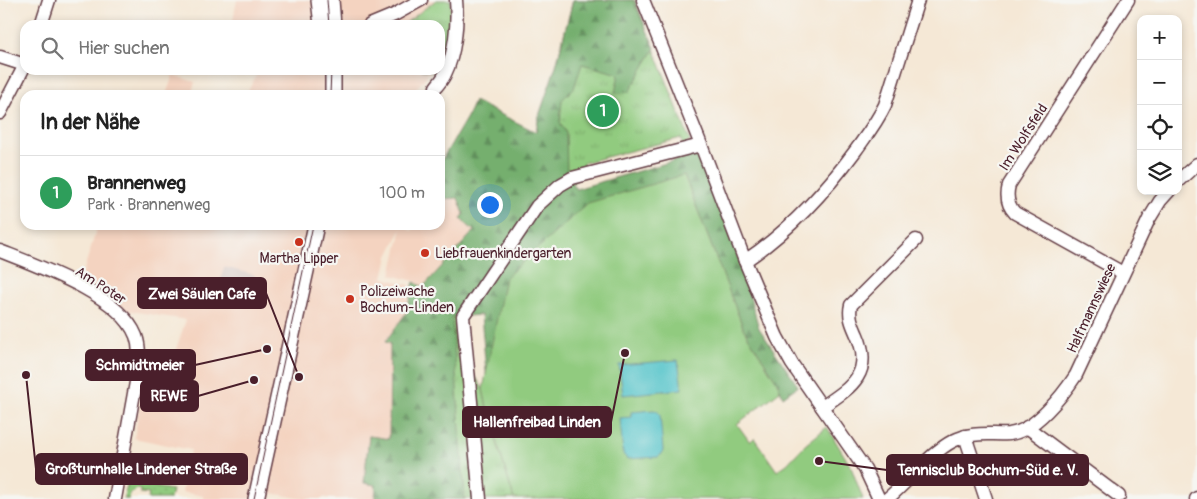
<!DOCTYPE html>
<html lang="de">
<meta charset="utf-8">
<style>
body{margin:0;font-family:Pangolin,sans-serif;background:#f2f2f2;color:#222}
.controls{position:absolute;right:15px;top:15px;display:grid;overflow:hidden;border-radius:10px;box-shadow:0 2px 8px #0003}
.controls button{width:45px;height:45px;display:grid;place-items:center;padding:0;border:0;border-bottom:1px solid #e0e0e0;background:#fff;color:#222;font:25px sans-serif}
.you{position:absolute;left:489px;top:204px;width:18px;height:18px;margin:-12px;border:4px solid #fff;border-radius:50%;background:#1a73e8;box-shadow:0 0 0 8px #1a73e833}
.badge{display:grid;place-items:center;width:32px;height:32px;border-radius:50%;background:#c8321e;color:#fff;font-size:16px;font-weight:700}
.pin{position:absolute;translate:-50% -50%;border:2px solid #fff;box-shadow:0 1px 5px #0006}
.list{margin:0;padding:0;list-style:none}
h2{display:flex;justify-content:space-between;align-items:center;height:65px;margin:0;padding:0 20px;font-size:21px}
h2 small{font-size:16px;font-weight:400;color:#767676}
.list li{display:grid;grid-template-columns:32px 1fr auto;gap:15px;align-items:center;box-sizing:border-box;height:75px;padding:0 20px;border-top:1px solid #e0e0e0}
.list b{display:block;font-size:19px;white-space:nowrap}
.list p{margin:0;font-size:16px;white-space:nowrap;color:#767676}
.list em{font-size:16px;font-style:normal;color:#767676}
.icon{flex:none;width:28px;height:28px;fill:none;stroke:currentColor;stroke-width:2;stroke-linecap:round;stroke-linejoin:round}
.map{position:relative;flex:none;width:1197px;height:499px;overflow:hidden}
.search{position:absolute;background:#fff;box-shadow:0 2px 8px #0003;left:20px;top:20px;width:425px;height:55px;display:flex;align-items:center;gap:12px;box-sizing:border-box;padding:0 18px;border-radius:15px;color:#767676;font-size:19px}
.panel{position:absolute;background:#fff;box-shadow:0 2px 8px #0003;left:20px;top:90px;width:425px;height:140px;border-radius:15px}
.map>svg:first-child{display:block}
.built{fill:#f4d3c0}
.industrial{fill:#d0c0bc}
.grass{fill:url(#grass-tufts);stroke:#6e7555}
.forest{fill:url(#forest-firs);stroke:#5f674c}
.garden{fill:url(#garden-dots);stroke:#6e7555}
.pitch{fill:#91cb7f;stroke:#6e7555}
.water{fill:#57c5cb;stroke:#50727b}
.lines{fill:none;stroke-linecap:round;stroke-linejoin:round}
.minor-casing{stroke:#643d45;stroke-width:15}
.tertiary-casing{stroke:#643d45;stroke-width:18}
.minor{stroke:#fff;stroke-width:12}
.tertiary{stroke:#fff;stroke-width:15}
.tram{stroke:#4a1f2b;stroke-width:1}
.poi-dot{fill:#c8321e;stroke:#f6f6f2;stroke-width:2}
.labels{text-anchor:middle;stroke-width:4.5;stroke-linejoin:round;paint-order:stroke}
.street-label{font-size:14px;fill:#4a1f2b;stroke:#f6f6f2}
.poi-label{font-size:14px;fill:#4a1f2b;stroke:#f6f6f2;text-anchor:start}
.leader{fill:none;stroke:#4a1f2b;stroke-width:2}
.callout-dot{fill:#4a1f2b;stroke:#f6f6f2;stroke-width:2}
.callout{fill:#4a1f2b;stroke:#4a1f2b;stroke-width:2}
.callout-label{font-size:15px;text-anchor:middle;font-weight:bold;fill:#fff}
</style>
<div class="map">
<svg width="1197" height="499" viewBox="0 0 1197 499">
<defs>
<pattern id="grass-tufts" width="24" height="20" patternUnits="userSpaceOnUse" patternTransform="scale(1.25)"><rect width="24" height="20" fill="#91cb7f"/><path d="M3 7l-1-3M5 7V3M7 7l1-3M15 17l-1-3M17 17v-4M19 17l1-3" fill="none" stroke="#7fae6e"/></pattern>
<pattern id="forest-firs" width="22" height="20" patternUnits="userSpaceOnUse" patternTransform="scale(1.25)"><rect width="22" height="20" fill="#74af6e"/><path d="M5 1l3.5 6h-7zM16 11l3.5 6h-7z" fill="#618e5b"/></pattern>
<pattern id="garden-dots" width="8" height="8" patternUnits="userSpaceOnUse" patternTransform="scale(1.25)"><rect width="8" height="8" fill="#91cb7f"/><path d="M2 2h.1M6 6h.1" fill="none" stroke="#7fae6e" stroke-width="1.8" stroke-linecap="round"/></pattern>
</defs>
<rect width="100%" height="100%" fill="#f6f6f2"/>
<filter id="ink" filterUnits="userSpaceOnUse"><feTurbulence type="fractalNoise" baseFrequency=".02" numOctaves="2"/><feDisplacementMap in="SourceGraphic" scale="10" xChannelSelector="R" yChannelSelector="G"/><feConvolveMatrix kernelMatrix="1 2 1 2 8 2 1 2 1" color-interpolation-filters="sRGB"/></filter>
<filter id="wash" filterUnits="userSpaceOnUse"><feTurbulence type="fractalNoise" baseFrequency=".0096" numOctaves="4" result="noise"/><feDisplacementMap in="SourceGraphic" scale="20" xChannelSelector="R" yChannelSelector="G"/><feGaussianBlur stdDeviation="1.12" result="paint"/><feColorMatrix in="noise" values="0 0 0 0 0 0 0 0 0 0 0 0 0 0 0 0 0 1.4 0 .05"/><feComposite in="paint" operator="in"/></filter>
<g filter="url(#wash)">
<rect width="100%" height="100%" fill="#f5e8d6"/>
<g class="built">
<path d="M 237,0 L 436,0 L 403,25 L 232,25 Z"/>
<path d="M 259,70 L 422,70 L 436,72 L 428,74 L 411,95 L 246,95 Z"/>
<path d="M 173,75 L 195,82 L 191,95 L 166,95 Z"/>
<path d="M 458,198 L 464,215 L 474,231 L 423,287 L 414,281 L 391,275 L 402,228 L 388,256 L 383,278 L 410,285 L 406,313 L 385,341 L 390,343 L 389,439 L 369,436 L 364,483 L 376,485 L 375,499 L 332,499 L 323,497 L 323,499 L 304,499 L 271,493 L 269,499 L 203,499 L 203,496 L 182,492 L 191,450 L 134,438 L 142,392 L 185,400 L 188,381 L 166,378 L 186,320 L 131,311 L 126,313 L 80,282 L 98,225 L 404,225 L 411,231 L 416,225 L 440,225 L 440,199 Z"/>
</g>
<path class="industrial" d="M 224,267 L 255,275 L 250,293 L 244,292 L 241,300 L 216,295 Z"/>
<g class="grass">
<path d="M 436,0 L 451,0 L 450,37 L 442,69 L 436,72 L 422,70 L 440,70 L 440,25 L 403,25 Z"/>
<path d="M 573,0 L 635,0 L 690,141 L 683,146 L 681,138 L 583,163 L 585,170 L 461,304 L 456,325 L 458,356 L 471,369 L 483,389 L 488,412 L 514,499 L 375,499 L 376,485 L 364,483 L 369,436 L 389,439 L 469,244 L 536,132 L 539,116 L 556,66 Z"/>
</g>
<path class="forest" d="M 573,0 L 633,0 L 655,48 L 629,92 L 615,93 L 619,74 L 582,64 L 574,88 L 562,100 L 560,122 L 566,133 L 567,177 L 576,189 L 701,153 L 740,262 L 759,328 L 798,386 L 783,397 L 778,384 L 744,330 L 684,175 L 487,383 L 481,315 L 452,317 L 465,499 L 375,499 L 376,485 L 364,483 L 369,436 L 389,439 L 390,343 L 385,342 L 406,313 L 414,282 L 423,287 L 474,231 L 461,219 L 464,214 L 458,198 L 440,199 L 440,163 L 467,117 L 474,101 L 536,132 L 539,116 L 556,66 Z"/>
<path class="garden" d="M 128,482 L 172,490 L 170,499 L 148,499 L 149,494 L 140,493 L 140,490 L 137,489 L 130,494 L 129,499 L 123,499 Z"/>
<path class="pitch" d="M 684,175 L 744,330 L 778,384 L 780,391 L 737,424 L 750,442 L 754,438 L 777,471 L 787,464 L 805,445 L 827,427 L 851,467 L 863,499 L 514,499 L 488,412 L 483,389 L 505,278 L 588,203 Z"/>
<g class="water">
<path d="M 678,360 L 682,389 L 623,395 L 619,365 Z"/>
<path d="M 654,410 L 657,411 L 660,415 L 663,450 L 662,454 L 658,457 L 627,459 L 623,454 L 620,418 L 631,417 L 631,412 Z"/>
</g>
</g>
<g filter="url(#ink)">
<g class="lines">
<g class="minor-casing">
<g id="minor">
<path d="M 643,0 L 701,145 L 745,261 L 777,337 L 792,364 L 865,469 L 879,499"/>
<path d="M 41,25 L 49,0"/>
<path d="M 370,25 L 394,15 L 421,0"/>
<path d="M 0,57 L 25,65"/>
<path d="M 436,87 C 439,83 443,79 445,74 C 455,54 458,23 456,0"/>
<path d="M 0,113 L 25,65"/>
<path d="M 1178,181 L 1197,164"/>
<path d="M 0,251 C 38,266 120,295 136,336 C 140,347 139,359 138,371 L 115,499"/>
<path d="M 745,261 C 788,232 825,192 856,150 C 866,136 877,122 885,105 L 918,0"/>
<path d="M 1123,273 L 1015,213 C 1007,205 1006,196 1009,185 L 1128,0"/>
<path d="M 822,407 C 850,388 874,374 857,335 C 853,326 848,316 851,305 L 916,240"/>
<path d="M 1027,427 L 1119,496"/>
<path d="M 965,436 L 986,499"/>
<path d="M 480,499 L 463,316 L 469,307 L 537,206 L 560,185 L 572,178 L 701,145"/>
<path d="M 887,499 C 908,482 930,453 953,441 C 973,431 988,435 1009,434 C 1034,432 1063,395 1076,375 L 1149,219 L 1160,201 L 1169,191"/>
<path d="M 1196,499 L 1197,498"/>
</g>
</g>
<g class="tertiary-casing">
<g id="tertiary">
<path d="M 319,0 L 322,25"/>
<path d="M 331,0 L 333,25"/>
<path d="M 333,95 L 333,70"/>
<path d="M 256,499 L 316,225"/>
</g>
</g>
<use href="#minor" class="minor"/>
<use href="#tertiary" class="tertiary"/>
<g class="tram">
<path d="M 327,0 L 329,25"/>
<path d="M 330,95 L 331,70"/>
<path d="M 254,499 L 313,225"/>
</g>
</g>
</g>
<g class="poi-dot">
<circle cx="299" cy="242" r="5"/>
<circle cx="425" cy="253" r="5"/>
<circle cx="350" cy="299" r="5"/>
</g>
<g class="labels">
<g class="street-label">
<text transform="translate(1023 137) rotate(-57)" y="5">Im Wolfsfeld</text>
<text transform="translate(101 285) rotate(33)" y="5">Am Poter</text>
<text transform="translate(1091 308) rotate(-65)" y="5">Halfmannswiese</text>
</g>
<g class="poi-label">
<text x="435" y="258">Liebfrauenkindergarten</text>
<text x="299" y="263" text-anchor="middle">Martha Lipper</text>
<text x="360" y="296">Polizeiwache<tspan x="360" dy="16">Bochum-Linden</tspan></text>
</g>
</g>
<path class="leader" d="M299 377L266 293M267 349L195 365M254 380L198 396M625 353L611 422M26 375L36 469M819 461L887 470"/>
<g class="callout-dot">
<circle cx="299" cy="377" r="5"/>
<circle cx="267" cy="349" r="5"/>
<circle cx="254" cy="380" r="5"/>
<circle cx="625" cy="353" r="5"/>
<circle cx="26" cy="375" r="5"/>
<circle cx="819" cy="461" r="5"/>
</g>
<g class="callout">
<rect x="138" y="278" width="128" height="30" rx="5"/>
<rect x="86" y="350" width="109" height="30" rx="5"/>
<rect x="141" y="381" width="57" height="30" rx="5"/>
<rect x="463" y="407" width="148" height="30" rx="5"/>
<rect x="36" y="454" width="211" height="30" rx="5"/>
<rect x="887" y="455" width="201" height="30" rx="5"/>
</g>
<g class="callout-label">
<text x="202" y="299">Zwei Säulen Cafe</text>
<text x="140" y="370">Schmidtmeier</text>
<text x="169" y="401">REWE</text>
<text x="537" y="427">Hallenfreibad Linden</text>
<text x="141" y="474">Großturnhalle Lindener Straße</text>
<text x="988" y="475">Tennisclub Bochum-Süd e. V.</text>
</g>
</svg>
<div class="controls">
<button>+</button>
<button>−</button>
<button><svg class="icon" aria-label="locate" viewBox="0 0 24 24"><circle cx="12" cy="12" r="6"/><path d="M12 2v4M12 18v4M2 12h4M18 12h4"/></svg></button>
<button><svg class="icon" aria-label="layers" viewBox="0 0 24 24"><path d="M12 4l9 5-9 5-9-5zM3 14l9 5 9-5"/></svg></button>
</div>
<div class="you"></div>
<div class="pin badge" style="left:603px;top:111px;background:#2e9e5b">1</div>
<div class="search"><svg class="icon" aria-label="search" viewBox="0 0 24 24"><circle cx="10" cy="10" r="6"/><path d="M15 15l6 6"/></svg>Hier suchen</div>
<section class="panel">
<h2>In der Nähe<small></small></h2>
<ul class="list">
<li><span class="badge" style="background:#2e9e5b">1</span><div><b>Brannenweg</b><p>Park · Brannenweg</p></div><em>100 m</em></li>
</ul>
</section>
</div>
